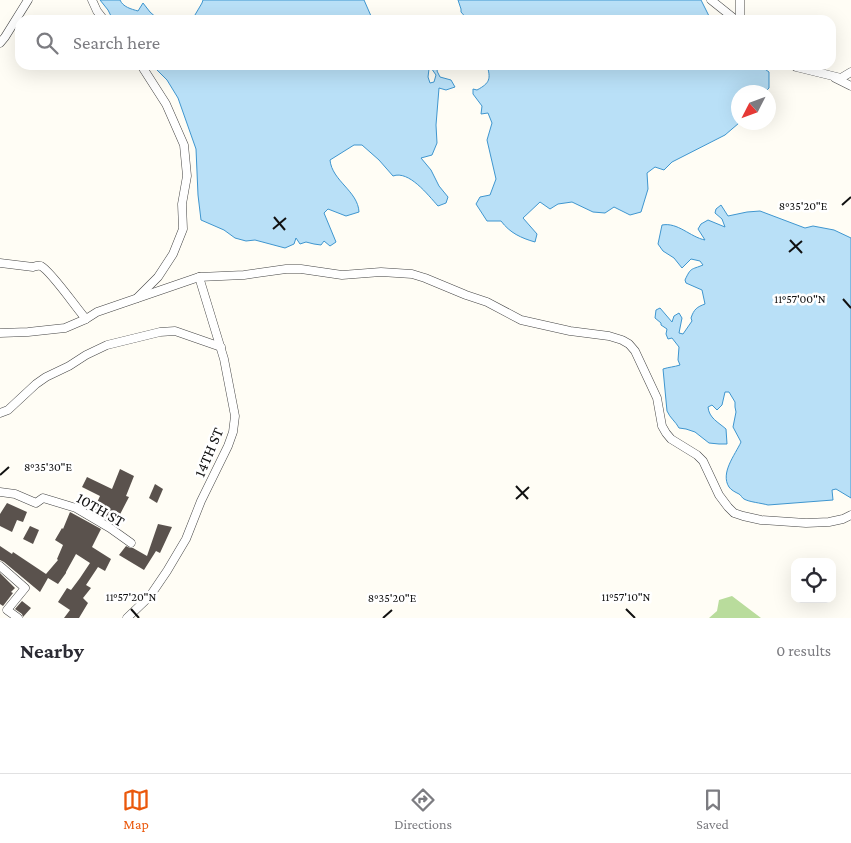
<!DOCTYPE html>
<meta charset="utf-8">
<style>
body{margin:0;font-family:"Crimson Pro",serif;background:#f2f2f3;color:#2b2b33}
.controls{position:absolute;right:15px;bottom:15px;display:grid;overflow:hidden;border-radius:10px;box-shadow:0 5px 20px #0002}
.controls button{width:45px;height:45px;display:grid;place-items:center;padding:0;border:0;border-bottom:1px solid #e1e1e2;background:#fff;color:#2b2b33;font:25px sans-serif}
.compass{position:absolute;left:731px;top:85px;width:45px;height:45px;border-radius:50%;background:#fff;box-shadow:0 5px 20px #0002;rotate:228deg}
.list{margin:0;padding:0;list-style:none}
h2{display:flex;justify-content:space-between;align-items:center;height:65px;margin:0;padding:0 20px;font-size:21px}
h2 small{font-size:16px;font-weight:400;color:#7c7c81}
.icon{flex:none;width:28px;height:28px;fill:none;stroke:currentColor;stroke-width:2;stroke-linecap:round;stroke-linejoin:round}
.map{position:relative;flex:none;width:851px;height:618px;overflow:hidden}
.search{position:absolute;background:#fff;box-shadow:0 5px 20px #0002;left:15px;right:15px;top:15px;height:55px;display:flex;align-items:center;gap:12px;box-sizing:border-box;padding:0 18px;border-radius:15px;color:#7c7c81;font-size:19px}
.sheet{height:155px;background:#fff}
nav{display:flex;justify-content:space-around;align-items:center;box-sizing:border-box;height:70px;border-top:1px solid #e1e1e2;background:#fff;font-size:14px;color:#7c7c81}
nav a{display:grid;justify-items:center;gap:2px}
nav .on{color:#ea580c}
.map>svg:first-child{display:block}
.forest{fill:#b9dc9c}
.water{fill:#b9e0f7;stroke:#3f96cf}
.building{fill:#5a524d}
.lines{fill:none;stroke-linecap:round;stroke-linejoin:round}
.minor-casing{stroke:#444;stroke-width:9}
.minor{stroke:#fff;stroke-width:8}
.ticks{fill:none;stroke:#111;stroke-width:2}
.labels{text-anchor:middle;stroke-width:5;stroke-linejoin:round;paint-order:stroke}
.street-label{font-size:16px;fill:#111;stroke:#fff}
.ticks-label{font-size:12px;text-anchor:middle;fill:#111;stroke:#fff;stroke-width:5;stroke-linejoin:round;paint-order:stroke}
</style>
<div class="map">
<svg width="851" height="618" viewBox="0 0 851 618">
<rect width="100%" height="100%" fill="#fffdf5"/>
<path class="forest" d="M 732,596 L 761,618 L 709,618 L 717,611 L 719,600 Z"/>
<g class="water">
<path d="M 100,0 L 120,0 C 123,7 131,9 138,11 L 143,3 L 150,12 L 159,20 L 113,20 L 108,10 Z"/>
<path d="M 203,0 L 364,0 L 371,16 L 369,20 L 192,20 L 202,3 Z"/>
<path d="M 458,0 L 701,0 L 711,20 L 468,20 L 461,12 L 461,9 Z"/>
<path d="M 152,65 L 422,65 L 429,69 L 428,77 L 430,83 L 434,82 L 436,75 L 429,65 L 439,65 L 437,71 L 440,77 L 451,80 L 455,87 L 446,90 L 439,88 L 436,125 L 437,143 L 432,155 L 421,158 L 431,170 L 439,186 L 448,197 L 446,203 L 438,206 C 428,195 409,170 393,176 L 379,160 L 362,145 L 354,145 L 330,160 C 332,181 358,191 359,212 L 346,216 L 328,209 L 324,213 L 336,242 L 330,246 L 324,241 L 321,245 L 314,244 L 306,242 L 300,244 L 296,238 L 294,244 L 285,248 L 255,240 L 246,241 L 235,238 L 224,230 L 201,220 L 198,195 L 196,149 L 178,98 L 167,80 Z"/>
<path d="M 487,65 L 759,65 L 769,72 L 769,88 L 765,92 L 738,92 L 739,123 L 725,135 L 672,162 L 664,170 L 655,167 L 647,173 L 648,189 L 641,212 L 630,215 L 614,207 L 605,213 L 593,212 L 572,202 L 558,204 L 550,209 L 540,202 L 523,218 L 537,234 L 535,242 C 521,238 510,233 501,221 L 487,221 L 476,204 L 480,197 L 490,195 L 496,179 L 487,140 L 492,123 L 488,113 L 481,114 L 482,106 L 473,94 L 473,89 L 477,90 C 490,83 491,79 487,65 Z"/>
<path d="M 721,205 L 728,216 L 747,212 L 760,211 L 805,228 L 813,226 L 834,230 L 851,238 L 851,498 L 836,489 L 832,490 L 833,500 L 768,505 C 761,503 749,502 744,499 C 742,498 741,495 739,494 C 735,492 731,490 729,487 C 720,473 735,455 741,442 L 733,427 L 736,412 L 735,407 L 735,402 L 729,392 L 725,392 L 722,405 L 717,410 L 712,405 L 708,407 C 709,418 718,422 726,429 L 727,444 L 719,444 L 709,443 L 695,432 L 686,429 L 679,428 C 676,422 670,418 667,411 L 663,369 C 669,367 674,367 680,365 L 678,360 L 679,347 L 672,338 L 668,339 L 666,334 L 667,329 L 661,325 L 661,323 L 655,318 L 656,310 L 660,308 L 672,322 L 674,316 L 679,313 L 682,318 L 679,333 L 683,334 L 692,321 L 691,318 C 694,309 697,307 705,304 L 702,290 L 686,283 L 685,280 C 691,267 691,270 703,265 L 700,261 L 691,259 L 682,268 L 674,258 L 663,251 L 658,244 L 662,225 C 678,222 690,237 705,240 L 698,229 L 701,224 L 708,220 L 725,227 L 722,219 L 715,213 L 716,209 Z"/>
</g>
<g class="building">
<path d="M 120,469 L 134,476 L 126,496 L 129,497 L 115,524 L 93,511 L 100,496 L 82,487 L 87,477 L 112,489 Z"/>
<path d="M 155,484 L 163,489 L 157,503 L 149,498 Z"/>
<path d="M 7,503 L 27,512 L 23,522 L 17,520 L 12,532 L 0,526 L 0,514 Z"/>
<path d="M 70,512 L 101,529 L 92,547 L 111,559 L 105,571 L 98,567 L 86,585 L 91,588 L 83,598 L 88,603 L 79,618 L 64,618 L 70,610 L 58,602 L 67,588 L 71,590 L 80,578 L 90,563 L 76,554 L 66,572 L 66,573 L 58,584 L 48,578 L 40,592 L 4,562 L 0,560 L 0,546 L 12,554 L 13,552 L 46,574 L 58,560 L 57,559 L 63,545 L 55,540 L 62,528 L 63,529 Z"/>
<path d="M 158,524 L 172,527 L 160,553 L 156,551 L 144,570 L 119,555 L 126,546 L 130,548 L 133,548 L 147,556 Z"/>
<path d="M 30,526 L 39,530 L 33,544 L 23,539 Z"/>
<path d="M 0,573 L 15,588 L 11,592 L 13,593 L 3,606 L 0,604 Z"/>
<path d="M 22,601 L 31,608 L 23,617 L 22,614 L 15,609 Z"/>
</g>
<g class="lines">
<g class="minor-casing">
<g id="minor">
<path d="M 92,0 L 97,11 L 104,20"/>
<path d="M 711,0 L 736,20"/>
<path d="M 740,20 L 740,0"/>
<path d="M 0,43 L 5,37 L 28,0"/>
<path d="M 794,65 L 796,67 L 841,78 L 851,72"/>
<path d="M 835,78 L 851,86"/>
<path d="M 0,263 L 33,267 C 36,266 37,265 41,266 C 51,271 77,309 86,319"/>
<path d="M 137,298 L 158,277 L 173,254 L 183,229 L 182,204 L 187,176 L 184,145 L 166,104 L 141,65"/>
<path d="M 0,333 L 28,332 L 65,328 L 86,319 L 97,312 L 199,277 L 244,275 L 286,269 L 301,269 L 342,275 L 381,272 L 412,274 L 425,278 L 466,295 L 487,302 L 521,320 L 570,331 L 609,336 L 622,340 L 629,344 L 635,351 L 657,398 L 662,426 L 666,433 L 671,439 L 697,455 L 703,461 L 719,495 L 728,507 L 734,513 L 743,516 L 761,520 L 806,523 L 829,522 L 843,519 L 851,515"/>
<path d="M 0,413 L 8,410 L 36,384 L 46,377 L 69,366 L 86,355 L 107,345 L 160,332 L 175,331 L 221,347"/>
<path d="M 0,492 L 15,494 L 36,503 L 43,498 L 76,508 L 110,528 L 131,543"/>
<path d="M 0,566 L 25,588 L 7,610 L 18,618"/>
<path d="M 127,618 L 150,596 L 167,571 L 186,539 L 201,501 L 228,446 L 233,432 L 235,416 L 224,359 L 199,277"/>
</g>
</g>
<use href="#minor" class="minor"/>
</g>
<path class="ticks" d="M 842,205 L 851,197M 274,217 L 285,230M 273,229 L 286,218M 790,240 L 802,253M 789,252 L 802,241M 843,299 L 851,308M 0,475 L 9,467M 516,486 L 528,499M 516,499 L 529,487M 131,609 L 139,618M 626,609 L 635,618M 383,618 L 392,610"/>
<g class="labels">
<g class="street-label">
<text transform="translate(208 452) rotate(-67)" y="6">14TH ST</text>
<text transform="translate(101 509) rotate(30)" y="6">10TH ST</text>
</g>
</g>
<g class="ticks-label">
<text x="803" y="210">8°35'20"E</text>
<text x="800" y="303">11°57'00"N</text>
<text x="48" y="471">8°35'30"E</text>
<text x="131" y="601">11°57'20"N</text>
<text x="626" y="601">11°57'10"N</text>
<text x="392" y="602">8°35'20"E</text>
</g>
</svg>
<div class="controls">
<button><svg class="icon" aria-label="locate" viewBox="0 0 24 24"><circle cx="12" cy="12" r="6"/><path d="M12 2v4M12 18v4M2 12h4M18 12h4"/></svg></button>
</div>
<svg class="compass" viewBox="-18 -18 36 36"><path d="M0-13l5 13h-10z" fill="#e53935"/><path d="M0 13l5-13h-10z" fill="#7c7c81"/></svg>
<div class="search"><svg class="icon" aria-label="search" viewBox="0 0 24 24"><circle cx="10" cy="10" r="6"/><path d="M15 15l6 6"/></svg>Search here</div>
</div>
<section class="sheet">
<h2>Nearby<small>0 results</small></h2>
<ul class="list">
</ul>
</section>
<nav>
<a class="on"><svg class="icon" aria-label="map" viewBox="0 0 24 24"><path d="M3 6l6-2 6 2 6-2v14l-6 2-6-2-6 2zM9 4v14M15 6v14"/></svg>Map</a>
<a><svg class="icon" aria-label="directions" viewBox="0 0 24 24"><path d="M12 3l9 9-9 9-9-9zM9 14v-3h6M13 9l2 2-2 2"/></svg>Directions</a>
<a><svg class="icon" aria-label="saved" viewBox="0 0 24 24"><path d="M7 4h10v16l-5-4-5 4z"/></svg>Saved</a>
</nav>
